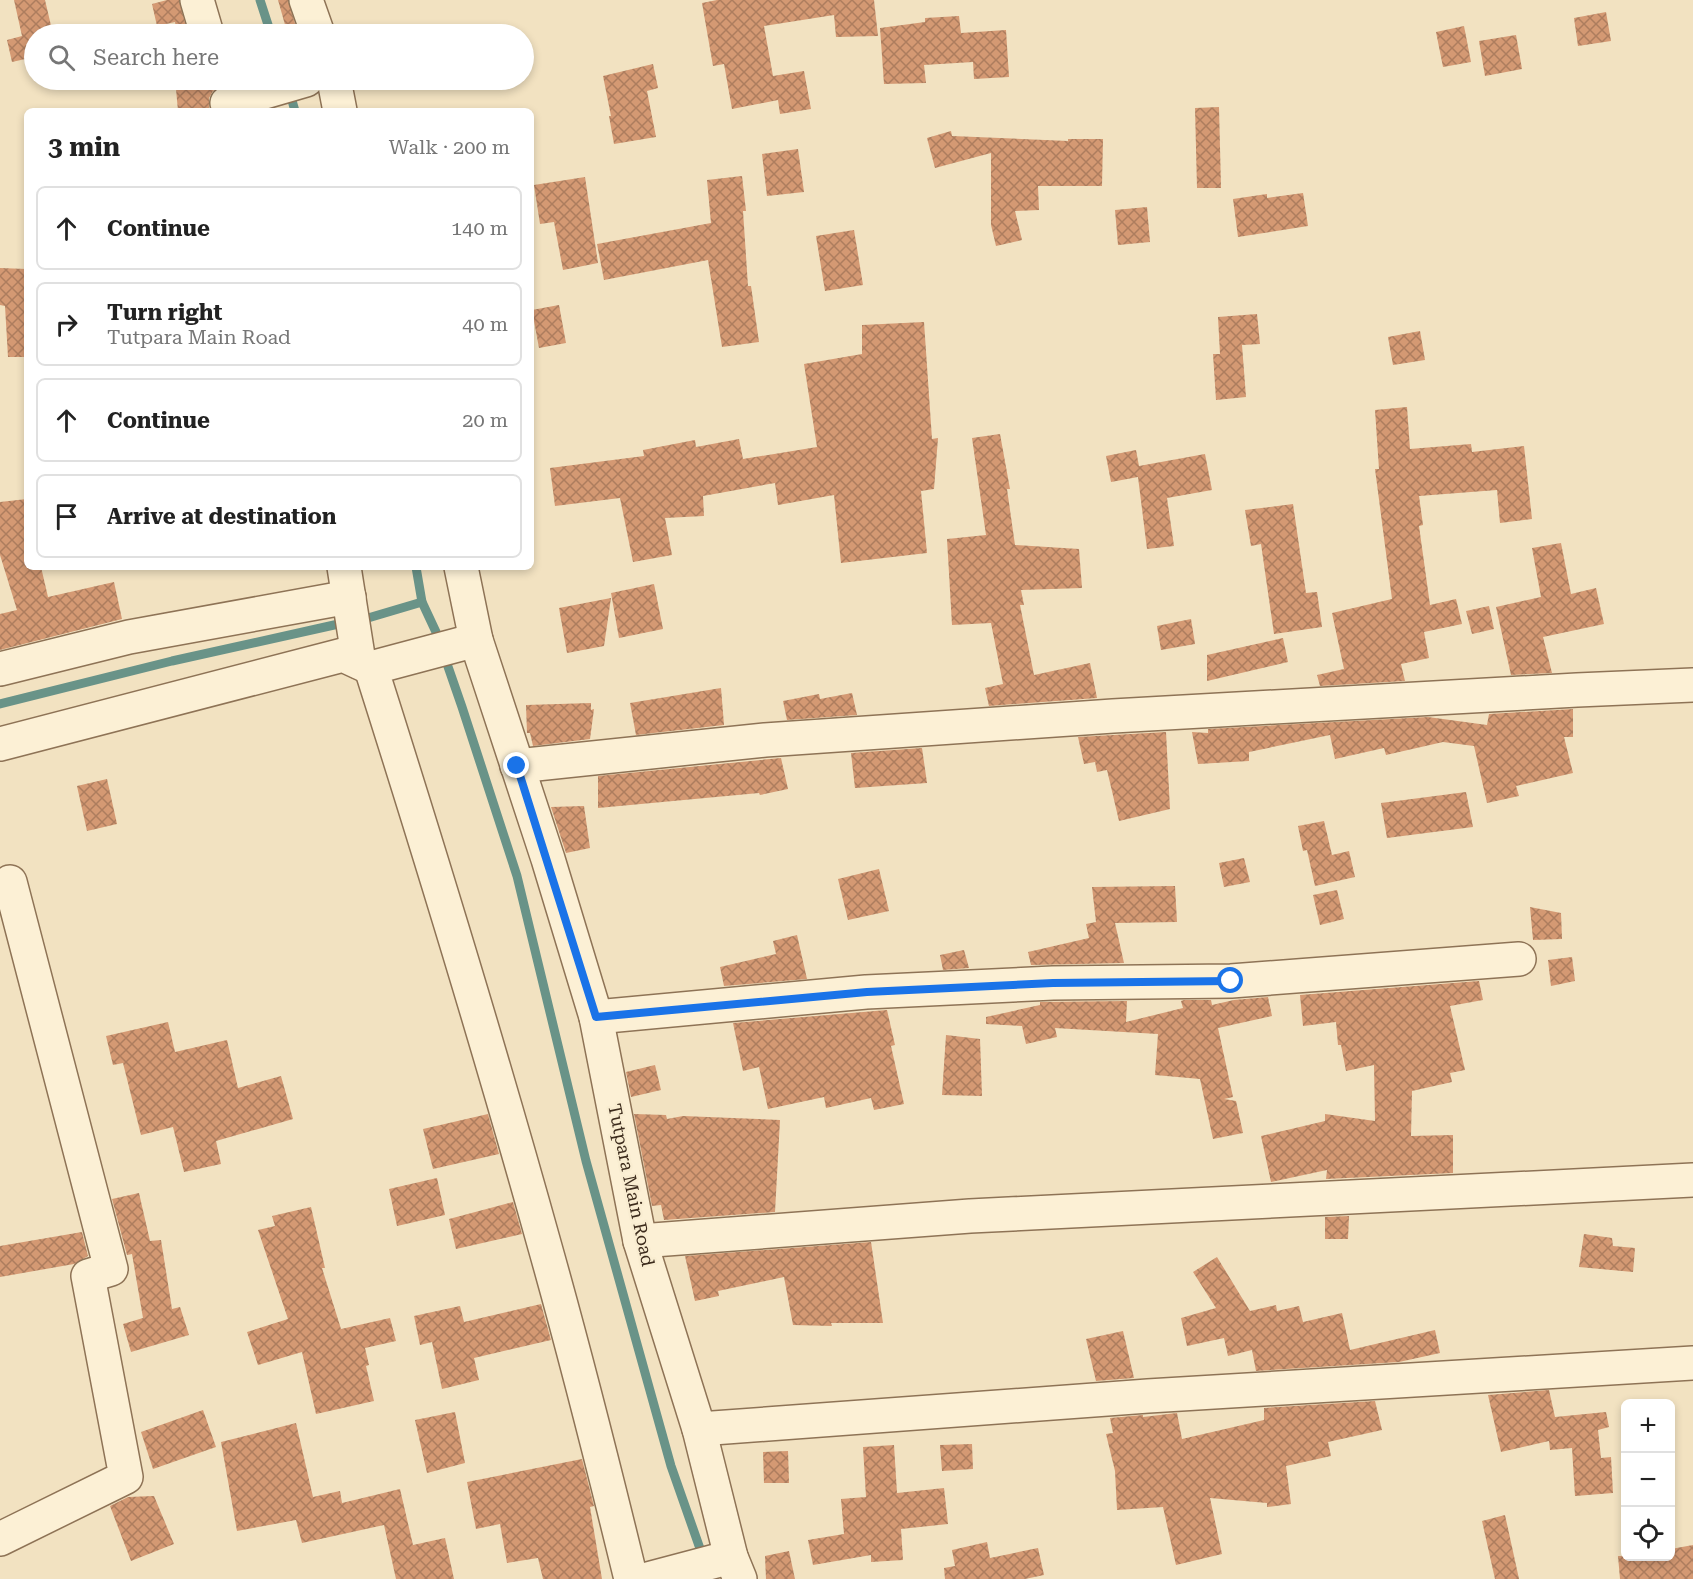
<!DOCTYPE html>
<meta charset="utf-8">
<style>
body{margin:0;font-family:"Roboto Serif",serif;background:#f2f2f2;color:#222}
.controls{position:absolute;right:18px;bottom:18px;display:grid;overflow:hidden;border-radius:9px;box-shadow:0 3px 9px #0003}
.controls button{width:54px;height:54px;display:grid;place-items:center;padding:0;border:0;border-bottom:2px solid #e0e0e0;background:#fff;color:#222;font:30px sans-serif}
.stop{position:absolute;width:18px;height:18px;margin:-14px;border:4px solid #1a73e8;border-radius:50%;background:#fff}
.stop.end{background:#1a73e8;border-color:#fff;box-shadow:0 2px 6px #0008}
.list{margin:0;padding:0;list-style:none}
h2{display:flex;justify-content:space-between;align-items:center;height:78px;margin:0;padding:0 24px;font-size:26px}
h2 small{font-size:20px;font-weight:400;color:#767676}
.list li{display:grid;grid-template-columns:39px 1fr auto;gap:18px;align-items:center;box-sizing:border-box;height:84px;margin:0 12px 12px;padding:0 12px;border:2px solid #e0e0e0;border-radius:9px}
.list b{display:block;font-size:22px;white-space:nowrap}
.list p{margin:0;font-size:20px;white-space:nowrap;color:#767676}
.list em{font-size:20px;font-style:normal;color:#767676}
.icon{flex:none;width:33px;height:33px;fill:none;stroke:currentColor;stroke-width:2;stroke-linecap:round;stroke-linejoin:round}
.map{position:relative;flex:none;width:1693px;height:1579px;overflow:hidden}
.search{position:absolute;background:#fff;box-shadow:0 3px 9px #0003;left:24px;top:24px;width:510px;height:66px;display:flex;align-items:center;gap:15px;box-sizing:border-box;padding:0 21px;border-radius:33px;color:#767676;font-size:22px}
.panel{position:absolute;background:#fff;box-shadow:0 3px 9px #0003;left:24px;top:108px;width:510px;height:462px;border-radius:9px}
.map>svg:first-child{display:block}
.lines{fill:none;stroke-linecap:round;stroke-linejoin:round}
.stream{stroke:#699388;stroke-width:9}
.building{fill:url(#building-cross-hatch)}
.minor-casing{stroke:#8e7356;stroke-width:36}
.minor{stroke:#fcf0d5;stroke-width:33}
.route{stroke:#1a73e8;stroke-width:8}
.labels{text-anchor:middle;stroke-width:5;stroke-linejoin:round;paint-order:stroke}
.street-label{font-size:18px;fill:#3c2b1c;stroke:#f9edd1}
</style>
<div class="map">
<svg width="1693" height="1579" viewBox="0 0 1693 1579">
<defs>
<pattern id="building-cross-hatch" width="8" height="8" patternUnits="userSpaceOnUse" patternTransform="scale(1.5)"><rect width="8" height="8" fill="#d49973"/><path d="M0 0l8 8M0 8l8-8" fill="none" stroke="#ad7d5e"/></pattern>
</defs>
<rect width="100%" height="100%" fill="#f2e2c1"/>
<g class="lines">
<g class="stream">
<path d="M 260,0 L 271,34"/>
<path d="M 289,90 L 295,111"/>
<path d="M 416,567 L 422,602 L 436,632 L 462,707 L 517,876 L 586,1161 L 671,1466 L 704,1560"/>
<path d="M 368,618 L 422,602"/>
<path d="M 0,704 L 172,661 L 343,623"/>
</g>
</g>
<g class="building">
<path d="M 14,0 L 45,0 L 53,34 L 34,34 L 34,57 L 12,62 L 7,40 L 22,36 Z"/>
<path d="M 167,0 L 179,0 L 188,34 L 177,34 L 175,22 L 157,26 L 152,4 Z"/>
<path d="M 278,0 L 288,0 L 297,30 L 287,32 Z"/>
<path d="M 717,0 L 874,0 L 878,36 L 836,37 L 834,15 L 764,26 L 773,76 L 804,71 L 811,109 L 780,114 L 778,100 L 732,109 L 724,64 L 713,66 L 702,3 Z"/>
<path d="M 1606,12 L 1611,41 L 1578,46 L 1574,18 Z"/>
<path d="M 959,16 L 961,33 L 1006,30 L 1009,77 L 974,79 L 973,62 L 924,65 L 926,83 L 884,84 L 880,28 L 925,22 L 925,18 Z"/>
<path d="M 1464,26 L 1471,62 L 1443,67 L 1436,32 Z"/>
<path d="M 1516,35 L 1522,69 L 1485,76 L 1479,41 Z"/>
<path d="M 653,64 L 658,88 L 647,91 L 656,137 L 614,144 L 609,116 L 611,116 L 603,76 Z"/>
<path d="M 218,84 L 219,87 L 213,91 L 209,98 L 209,109 L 178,111 L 176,89 Z"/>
<path d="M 1219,107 L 1221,188 L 1197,188 L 1195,108 Z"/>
<path d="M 951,131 L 952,136 L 1068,141 L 1068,139 L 1103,139 L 1102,186 L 1038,186 L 1039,210 L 1015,211 L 1022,240 L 996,246 L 991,225 L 991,153 L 935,168 L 927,138 Z"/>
<path d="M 798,149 L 804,192 L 767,196 L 762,154 Z"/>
<path d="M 742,176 L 746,211 L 743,211 L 748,286 L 751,286 L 759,342 L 722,347 L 708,260 L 604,280 L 597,244 L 711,223 L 707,180 Z"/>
<path d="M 585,177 L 598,263 L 563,270 L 554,222 L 540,224 L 534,185 Z"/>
<path d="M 1303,193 L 1308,226 L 1238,237 L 1233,199 L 1267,194 L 1267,198 Z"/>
<path d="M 1147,207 L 1150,242 L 1118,245 L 1115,210 Z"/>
<path d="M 854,230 L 863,285 L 825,291 L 816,236 Z"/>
<path d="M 0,268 L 27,269 L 27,357 L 8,357 L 5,306 L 0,305 Z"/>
<path d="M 559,305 L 566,343 L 539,348 L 532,310 Z"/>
<path d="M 1257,314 L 1260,344 L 1242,345 L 1246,397 L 1216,400 L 1213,354 L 1220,354 L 1218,317 Z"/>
<path d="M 924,322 L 932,439 L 938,438 L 934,489 L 921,491 L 927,553 L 841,563 L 834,495 L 778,505 L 775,483 L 703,496 L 704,516 L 665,518 L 672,555 L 633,562 L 620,498 L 555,506 L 550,468 L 644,456 L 643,450 L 695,440 L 696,447 L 739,439 L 743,459 L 817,447 L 804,364 L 862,354 L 862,325 Z"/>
<path d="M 1420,331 L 1425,360 L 1393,365 L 1388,337 Z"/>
<path d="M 1407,407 L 1410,449 L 1471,444 L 1472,452 L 1524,446 L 1532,519 L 1500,523 L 1497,490 L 1419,496 L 1423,525 L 1419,526 L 1430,605 L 1456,599 L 1462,624 L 1424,632 L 1429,658 L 1401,664 L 1405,681 L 1320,686 L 1317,675 L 1344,669 L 1332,613 L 1392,599 L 1375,469 L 1379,469 L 1375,410 Z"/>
<path d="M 1000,434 L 1010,489 L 1007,489 L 1015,545 L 1079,549 L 1082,588 L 1021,590 L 1024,605 L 1020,605 L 1034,675 L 1090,663 L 1097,698 L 989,706 L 985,688 L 1003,684 L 991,623 L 952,625 L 947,539 L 986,535 L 972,438 Z"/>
<path d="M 1136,450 L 1139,466 L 1205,454 L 1212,490 L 1167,498 L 1174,546 L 1147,549 L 1138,477 L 1111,482 L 1106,456 Z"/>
<path d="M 27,499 L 27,567 L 41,567 L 48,597 L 114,582 L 122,619 L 0,650 L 0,614 L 17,610 L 0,555 L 0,502 Z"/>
<path d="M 1293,504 L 1306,593 L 1317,592 L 1322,627 L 1274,634 L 1261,544 L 1251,546 L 1245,510 Z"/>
<path d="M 1561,543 L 1571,594 L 1596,588 L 1604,624 L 1543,637 L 1552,673 L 1511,675 L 1496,607 L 1541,597 L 1532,548 Z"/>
<path d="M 654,584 L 663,629 L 619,638 L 611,593 Z"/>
<path d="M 611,598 L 604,646 L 567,653 L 559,608 Z"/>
<path d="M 1489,606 L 1494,629 L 1472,634 L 1466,611 Z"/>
<path d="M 1191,619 L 1195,644 L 1161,650 L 1157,626 Z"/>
<path d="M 1283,638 L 1288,662 L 1207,681 L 1207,655 Z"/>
<path d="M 721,688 L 724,725 L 636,735 L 630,703 Z"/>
<path d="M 852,693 L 857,715 L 787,720 L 783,701 L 819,694 L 820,699 Z"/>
<path d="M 591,703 L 591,710 L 594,709 L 590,739 L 533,746 L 530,733 L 527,733 L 526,705 Z"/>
<path d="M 1573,709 L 1573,737 L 1564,737 L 1573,773 L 1516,786 L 1519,796 L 1487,803 L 1474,746 L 1443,742 L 1386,755 L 1384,748 L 1335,759 L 1330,735 L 1249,752 L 1249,761 L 1198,764 L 1192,732 L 1208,733 L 1208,729 L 1428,717 L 1487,725 L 1489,714 Z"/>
<path d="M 1166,732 L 1170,809 L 1119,821 L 1107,770 L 1097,772 L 1095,762 L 1084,764 L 1078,737 Z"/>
<path d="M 922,748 L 927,783 L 855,788 L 851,753 Z"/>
<path d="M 781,758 L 788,789 L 760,795 L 759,793 L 598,808 L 598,776 Z"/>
<path d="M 107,779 L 117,824 L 87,831 L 77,786 Z"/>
<path d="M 1466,792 L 1473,827 L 1387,838 L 1381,803 Z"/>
<path d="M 584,806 L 590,848 L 566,853 L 551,807 Z"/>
<path d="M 1324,821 L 1332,855 L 1349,851 L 1355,877 L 1315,886 L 1307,850 L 1303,851 L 1298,826 Z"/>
<path d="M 1244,858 L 1250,882 L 1224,887 L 1219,863 Z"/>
<path d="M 879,869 L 889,911 L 848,920 L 838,879 Z"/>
<path d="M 1175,886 L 1177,922 L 1115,923 L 1124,963 L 1031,965 L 1028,952 L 1089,938 L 1086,924 L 1096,922 L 1092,887 Z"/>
<path d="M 1337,890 L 1344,919 L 1320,925 L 1313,895 Z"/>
<path d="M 1530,907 L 1561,913 L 1562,939 L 1533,940 Z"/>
<path d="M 797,935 L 807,979 L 724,986 L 720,967 L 776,954 L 773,941 Z"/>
<path d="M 964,950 L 969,968 L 943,970 L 940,955 Z"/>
<path d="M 1572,957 L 1575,981 L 1551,986 L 1548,960 Z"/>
<path d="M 1479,981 L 1483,1000 L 1450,1006 L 1465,1070 L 1450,1073 L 1452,1082 L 1412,1091 L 1411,1136 L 1453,1135 L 1453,1173 L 1326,1179 L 1327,1170 L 1271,1182 L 1261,1136 L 1325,1121 L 1325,1114 L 1375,1121 L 1374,1065 L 1346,1071 L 1341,1045 L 1338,1045 L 1336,1022 L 1303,1026 L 1300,995 Z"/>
<path d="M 1268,997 L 1272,1016 L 1218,1028 L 1233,1097 L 1224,1099 L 1236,1101 L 1243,1133 L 1213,1139 L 1200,1079 L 1155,1075 L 1158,1034 L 1055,1028 L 1057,1037 L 1026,1044 L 1022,1026 L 986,1024 L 986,1017 L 1040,1005 L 1040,1002 L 1127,1001 L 1126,1022 L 1183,1008 L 1181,1001 L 1184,1000 L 1211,1000 L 1212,1005 L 1234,1000 Z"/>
<path d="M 887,1010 L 895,1045 L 891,1046 L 904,1104 L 874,1110 L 871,1098 L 826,1108 L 824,1097 L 768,1109 L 759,1067 L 743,1071 L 733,1023 Z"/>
<path d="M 168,1022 L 175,1052 L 227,1040 L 238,1088 L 281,1076 L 293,1119 L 216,1141 L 221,1164 L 184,1172 L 173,1127 L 141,1135 L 123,1063 L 113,1065 L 106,1036 Z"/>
<path d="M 946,1035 L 980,1039 L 982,1096 L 942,1095 Z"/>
<path d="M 655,1065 L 661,1090 L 631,1097 L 626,1072 Z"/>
<path d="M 488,1114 L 499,1154 L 433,1169 L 423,1129 Z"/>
<path d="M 634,1114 L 666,1115 L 667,1119 L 683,1116 L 780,1120 L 775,1212 L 664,1220 L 661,1205 L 652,1206 Z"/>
<path d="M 437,1178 L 445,1215 L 397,1226 L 389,1189 Z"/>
<path d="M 139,1193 L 150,1241 L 161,1240 L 172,1309 L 180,1307 L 189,1335 L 131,1352 L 123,1324 L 143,1318 L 132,1254 L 127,1255 L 112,1199 Z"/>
<path d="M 513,1202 L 522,1234 L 456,1249 L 449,1219 Z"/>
<path d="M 311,1207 L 325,1268 L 322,1268 L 341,1329 L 390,1318 L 396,1341 L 365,1348 L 369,1365 L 366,1366 L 374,1401 L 316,1414 L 302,1352 L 258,1365 L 247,1332 L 288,1319 L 258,1230 L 275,1226 L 272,1216 Z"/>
<path d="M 1349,1216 L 1348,1239 L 1325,1239 L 1325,1217 Z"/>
<path d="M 82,1232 L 88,1256 L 74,1264 L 0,1277 L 0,1246 Z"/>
<path d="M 1584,1234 L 1612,1238 L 1613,1246 L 1635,1248 L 1633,1272 L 1579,1267 Z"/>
<path d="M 871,1242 L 883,1323 L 831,1323 L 832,1326 L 793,1325 L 784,1277 L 718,1291 L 719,1296 L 695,1301 L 685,1256 Z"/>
<path d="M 1217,1257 L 1250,1311 L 1276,1305 L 1277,1311 L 1299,1306 L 1303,1322 L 1342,1313 L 1350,1350 L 1435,1330 L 1440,1353 L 1399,1362 L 1256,1371 L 1252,1350 L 1228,1356 L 1224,1338 L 1187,1346 L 1181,1318 L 1216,1308 L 1193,1272 Z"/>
<path d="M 541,1304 L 551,1340 L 474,1358 L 479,1380 L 442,1389 L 432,1342 L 420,1345 L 414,1316 L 460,1306 L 464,1322 Z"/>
<path d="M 1123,1331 L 1134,1378 L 1096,1381 L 1086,1339 Z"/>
<path d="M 1549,1390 L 1555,1417 L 1606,1412 L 1609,1427 L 1598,1430 L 1601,1458 L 1611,1457 L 1613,1493 L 1575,1496 L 1572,1448 L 1550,1450 L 1549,1441 L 1501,1452 L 1488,1395 Z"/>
<path d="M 1375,1401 L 1382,1430 L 1328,1442 L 1331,1456 L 1286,1466 L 1291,1504 L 1267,1507 L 1267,1503 L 1210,1498 L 1222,1554 L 1176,1565 L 1163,1507 L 1117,1510 L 1115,1471 L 1106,1434 L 1113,1433 L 1110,1418 L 1143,1415 L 1143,1417 L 1177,1413 L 1182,1439 L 1264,1420 L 1264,1408 Z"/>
<path d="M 203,1410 L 216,1447 L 153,1469 L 141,1432 Z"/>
<path d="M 455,1412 L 465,1463 L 427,1473 L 415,1420 Z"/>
<path d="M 296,1423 L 313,1497 L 340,1491 L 342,1503 L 400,1489 L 413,1545 L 445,1538 L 454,1579 L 396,1579 L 384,1525 L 302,1543 L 296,1520 L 237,1531 L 221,1442 Z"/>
<path d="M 972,1444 L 973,1469 L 942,1471 L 940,1445 Z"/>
<path d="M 894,1445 L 897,1493 L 944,1488 L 948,1524 L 901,1529 L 903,1560 L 871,1562 L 871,1555 L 813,1565 L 808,1540 L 844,1534 L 841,1499 L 866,1497 L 863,1447 Z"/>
<path d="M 788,1451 L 789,1483 L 764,1483 L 763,1452 Z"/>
<path d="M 582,1459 L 594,1506 L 590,1507 L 602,1579 L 543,1579 L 538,1558 L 507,1563 L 500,1524 L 476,1529 L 467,1482 Z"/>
<path d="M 154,1496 L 174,1544 L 131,1561 L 110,1506 L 128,1497 Z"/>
<path d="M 1505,1515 L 1519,1579 L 1495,1579 L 1482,1521 Z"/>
<path d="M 987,1542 L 990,1558 L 1038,1548 L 1044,1575 L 1025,1579 L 945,1579 L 944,1568 L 955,1566 L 952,1550 Z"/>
<path d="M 1693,1545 L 1693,1579 L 1620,1579 L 1618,1556 L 1671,1557 L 1671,1549 Z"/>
<path d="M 789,1551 L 795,1579 L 766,1579 L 765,1556 Z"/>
</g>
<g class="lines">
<g class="minor-casing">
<g id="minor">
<path d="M 197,0 L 207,34"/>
<path d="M 306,0 L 318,34"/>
<path d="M 334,80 L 340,111"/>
<path d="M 227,103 L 306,80"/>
<path d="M 344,567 L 359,662"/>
<path d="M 461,567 L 476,640 L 548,859 L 596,1017 L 640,1241 L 699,1429 L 731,1557 L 740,1579"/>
<path d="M 476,640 L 371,668 C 432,860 491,1053 545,1247 C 576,1357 604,1468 631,1579"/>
<path d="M 0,669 L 129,637 L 349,597"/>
<path d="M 0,744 L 343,655 L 371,668"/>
<path d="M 517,766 L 765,740 L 1113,716 L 1577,690 L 1693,685"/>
<path d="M 596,1017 L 866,992 L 1053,983 L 1231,981 L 1519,959"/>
<path d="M 640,1241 L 970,1216 L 1693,1180"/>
<path d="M 699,1429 L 1148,1396 L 1693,1363"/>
<path d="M 0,1539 L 126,1477 L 88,1276 L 111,1269 L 10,882"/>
<path d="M 648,1579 L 731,1557"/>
</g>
</g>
<use href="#minor" class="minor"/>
</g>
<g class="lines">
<path class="route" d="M 517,766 L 596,1017 L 867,992 L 1053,983 L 1231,981"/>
</g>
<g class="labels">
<g class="street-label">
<text transform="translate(631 1185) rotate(78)" y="6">Tutpara Main Road</text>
</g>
</g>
</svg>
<div class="controls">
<button>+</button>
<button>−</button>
<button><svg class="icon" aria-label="locate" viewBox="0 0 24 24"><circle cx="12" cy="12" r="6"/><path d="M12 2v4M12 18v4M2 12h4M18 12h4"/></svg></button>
</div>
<div class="stop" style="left:1231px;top:981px"></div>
<div class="stop end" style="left:517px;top:766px"></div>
<div class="search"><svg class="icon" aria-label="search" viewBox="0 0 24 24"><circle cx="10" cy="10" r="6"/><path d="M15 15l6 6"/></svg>Search here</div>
<section class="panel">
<h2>3 min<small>Walk · 200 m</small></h2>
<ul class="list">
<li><svg class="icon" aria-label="ahead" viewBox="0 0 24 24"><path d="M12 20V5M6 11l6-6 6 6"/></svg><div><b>Continue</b></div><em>140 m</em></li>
<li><svg class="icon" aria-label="right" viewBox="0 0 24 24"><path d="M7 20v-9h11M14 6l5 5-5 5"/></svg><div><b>Turn right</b><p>Tutpara Main Road</p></div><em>40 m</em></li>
<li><svg class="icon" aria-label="ahead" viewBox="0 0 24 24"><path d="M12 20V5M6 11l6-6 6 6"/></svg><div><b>Continue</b></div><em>20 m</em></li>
<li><svg class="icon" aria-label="arrive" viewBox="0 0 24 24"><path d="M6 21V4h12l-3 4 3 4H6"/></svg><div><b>Arrive at destination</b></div></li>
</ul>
</section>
</div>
